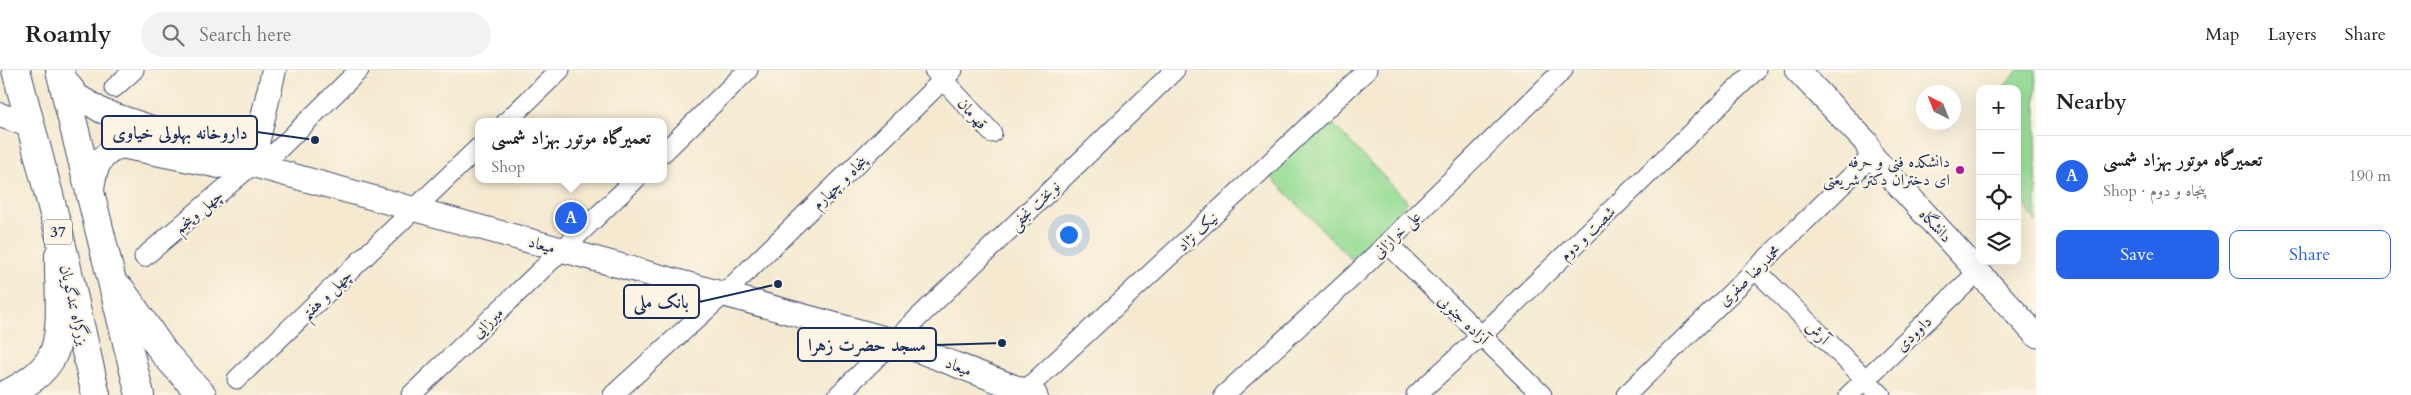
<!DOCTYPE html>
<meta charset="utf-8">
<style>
body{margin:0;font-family:Cardo,Amiri,serif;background:#f2f2f2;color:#222}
.controls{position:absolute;right:15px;top:15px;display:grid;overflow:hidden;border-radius:10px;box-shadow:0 5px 20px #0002}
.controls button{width:45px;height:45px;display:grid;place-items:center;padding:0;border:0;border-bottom:1px solid #e0e0e0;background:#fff;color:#222;font:25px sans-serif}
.compass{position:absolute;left:1916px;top:15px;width:45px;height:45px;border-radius:50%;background:#fff;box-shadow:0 5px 20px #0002;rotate:317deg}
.you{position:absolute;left:1068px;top:164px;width:18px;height:18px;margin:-12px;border:4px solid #fff;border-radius:50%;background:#1a73e8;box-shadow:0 0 0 8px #1a73e833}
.badge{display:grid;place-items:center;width:32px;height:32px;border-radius:50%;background:#2563eb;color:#fff;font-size:16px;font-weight:700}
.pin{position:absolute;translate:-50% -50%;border:2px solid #fff;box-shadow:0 1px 5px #0006}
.popup{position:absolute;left:475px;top:48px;width:192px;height:65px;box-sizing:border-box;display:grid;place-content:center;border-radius:10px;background:#fff;filter:drop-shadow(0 1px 4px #0005);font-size:16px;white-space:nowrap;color:#767676}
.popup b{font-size:19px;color:#222}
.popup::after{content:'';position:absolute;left:50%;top:100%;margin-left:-10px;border:10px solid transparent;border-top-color:#fff}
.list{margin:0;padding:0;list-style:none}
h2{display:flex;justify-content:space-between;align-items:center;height:65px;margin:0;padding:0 20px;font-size:21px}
h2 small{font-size:16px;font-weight:400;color:#767676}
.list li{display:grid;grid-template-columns:32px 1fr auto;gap:15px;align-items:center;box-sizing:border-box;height:80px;padding:0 20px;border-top:1px solid #e0e0e0}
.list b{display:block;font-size:19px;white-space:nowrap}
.list p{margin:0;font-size:16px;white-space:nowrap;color:#767676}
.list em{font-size:16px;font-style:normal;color:#767676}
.actions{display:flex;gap:10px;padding:15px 20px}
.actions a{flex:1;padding:11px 0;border:1px solid #2563eb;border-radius:10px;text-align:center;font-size:18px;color:#2563eb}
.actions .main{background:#2563eb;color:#fff}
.icon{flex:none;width:28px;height:28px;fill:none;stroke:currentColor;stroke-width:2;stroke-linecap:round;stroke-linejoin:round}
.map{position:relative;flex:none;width:2036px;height:325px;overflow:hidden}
header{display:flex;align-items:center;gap:30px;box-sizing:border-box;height:70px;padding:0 25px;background:#fff;border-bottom:1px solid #e0e0e0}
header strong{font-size:24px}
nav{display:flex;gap:28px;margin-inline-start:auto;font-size:18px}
.search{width:350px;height:45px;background:#f2f2f2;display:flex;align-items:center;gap:12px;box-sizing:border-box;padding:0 18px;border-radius:28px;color:#767676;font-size:19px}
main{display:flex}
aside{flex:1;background:#fff}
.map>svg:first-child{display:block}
.green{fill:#9ade97;stroke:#5a867a}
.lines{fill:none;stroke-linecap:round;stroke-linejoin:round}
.minor-casing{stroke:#3c4b6f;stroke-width:21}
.tertiary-casing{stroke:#3c4b6f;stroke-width:26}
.secondary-casing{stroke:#3c4b6f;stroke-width:30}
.trunk-casing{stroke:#3c4b6f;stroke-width:30}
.minor{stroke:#fff;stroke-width:19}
.tertiary{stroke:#fff;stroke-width:24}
.secondary{stroke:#fff;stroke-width:28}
.trunk{stroke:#fff;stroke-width:28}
.poi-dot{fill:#b5179e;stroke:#fcf5e5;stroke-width:2}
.labels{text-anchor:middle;stroke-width:4.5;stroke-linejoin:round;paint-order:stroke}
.shield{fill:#fcf5e5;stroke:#5e6a86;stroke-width:1}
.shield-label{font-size:15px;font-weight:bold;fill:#1b2f5e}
.street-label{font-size:16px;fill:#1b2f5e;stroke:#fcf5e5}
.poi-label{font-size:16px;fill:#1b2f5e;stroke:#fcf5e5;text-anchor:end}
.leader{fill:none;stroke:#1b2f5e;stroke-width:2}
.callout-dot{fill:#1b2f5e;stroke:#fcf5e5;stroke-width:2}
.callout{fill:#fcf5e5;stroke:#1b2f5e;stroke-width:2}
.callout-label{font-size:18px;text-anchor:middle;font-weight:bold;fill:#1b2f5e}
</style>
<header>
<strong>Roamly</strong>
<div class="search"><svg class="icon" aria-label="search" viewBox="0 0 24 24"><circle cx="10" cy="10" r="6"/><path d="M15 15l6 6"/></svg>Search here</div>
<nav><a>Map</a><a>Layers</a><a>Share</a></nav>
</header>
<main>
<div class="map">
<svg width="2036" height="325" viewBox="0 0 2036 325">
<rect width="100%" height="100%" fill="#fcf5e5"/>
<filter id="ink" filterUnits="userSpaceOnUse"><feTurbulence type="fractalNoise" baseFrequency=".02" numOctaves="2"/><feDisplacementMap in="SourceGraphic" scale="10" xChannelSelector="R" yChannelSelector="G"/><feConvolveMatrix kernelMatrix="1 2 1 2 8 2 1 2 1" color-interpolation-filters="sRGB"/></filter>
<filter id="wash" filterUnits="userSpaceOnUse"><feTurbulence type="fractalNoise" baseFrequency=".0096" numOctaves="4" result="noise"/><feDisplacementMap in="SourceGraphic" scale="20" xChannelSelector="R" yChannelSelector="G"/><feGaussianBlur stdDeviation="1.12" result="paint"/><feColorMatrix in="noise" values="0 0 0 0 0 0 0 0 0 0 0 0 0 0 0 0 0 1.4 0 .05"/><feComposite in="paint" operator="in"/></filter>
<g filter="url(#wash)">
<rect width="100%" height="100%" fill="#f5e9d0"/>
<g class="green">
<path d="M 2018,0 L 2036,0 L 2036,153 L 2017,121 L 2017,19 L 2002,19 Z"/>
<path d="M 1327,48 L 1408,132 L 1351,189 L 1269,105 Z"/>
</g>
</g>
<g filter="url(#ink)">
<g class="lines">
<g class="minor-casing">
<g id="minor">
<path d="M 934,0 L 992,63"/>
<path d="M 114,18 L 134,0"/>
<path d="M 506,52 L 560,0"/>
<path d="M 664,82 L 748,0"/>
<path d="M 1387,173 L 1542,325"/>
<path d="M 144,187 L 252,95 L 277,81 L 359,0"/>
<path d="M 1755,199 L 1881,325"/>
<path d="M 237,309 L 478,78"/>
<path d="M 411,325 L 636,109"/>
<path d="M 613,325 L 724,224 L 953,0"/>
<path d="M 838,325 L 1175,0"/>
<path d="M 1020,325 L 1258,104 L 1367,0"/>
<path d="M 1224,325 L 1357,203 L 1563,0"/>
<path d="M 1416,325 L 1481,266 L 1756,0"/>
<path d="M 1626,325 L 1872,86"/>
<path d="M 1849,325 L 1979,201"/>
</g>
</g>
<g class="tertiary-casing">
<g id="tertiary">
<path d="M 1797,0 L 1866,72 L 1872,86 L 2036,265"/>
<path d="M 62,5 L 77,26 L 102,41 L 220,81 L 239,91 L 894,271 L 1035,325"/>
<path d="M 0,45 L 29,55"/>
<path d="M 252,95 L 274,0"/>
<path d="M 91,126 C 95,100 95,87 121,76 L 219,96 L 237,91"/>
</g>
</g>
<g class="secondary-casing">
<path id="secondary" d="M 5,325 C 23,316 46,303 54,282 C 64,256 58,213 59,185"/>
</g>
<g class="trunk-casing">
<g id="trunk">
<path d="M 16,0 L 59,163 L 96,325"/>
<path d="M 60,0 L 140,325"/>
<path d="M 121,220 L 164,283 L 202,325"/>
</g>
</g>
<use href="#minor" class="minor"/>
<use href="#tertiary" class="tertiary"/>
<use href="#secondary" class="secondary"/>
<use href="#trunk" class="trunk"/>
</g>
</g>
<circle class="poi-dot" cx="1960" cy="100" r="5"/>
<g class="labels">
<rect class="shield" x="44" y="149.5" width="28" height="25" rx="4"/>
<g class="shield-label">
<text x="58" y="167">37</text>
</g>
<g class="street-label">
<text transform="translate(973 43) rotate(48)" y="6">قهرمان</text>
<text transform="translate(839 112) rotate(-44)" y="6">پنجاه و چهارم</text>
<text transform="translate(1034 135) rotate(-44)" y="6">نوبخت نجفی</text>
<text transform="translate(198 141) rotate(-40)" y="6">چهل وپنجم</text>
<text transform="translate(1936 155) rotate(47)" y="6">دانشگاه</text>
<text transform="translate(1197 161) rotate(-43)" y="6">نیک نژاد</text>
<text transform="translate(1587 163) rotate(-44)" y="6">شصت و دوم</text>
<text transform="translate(1396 164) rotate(-44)" y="6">علی خرازانی</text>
<text transform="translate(542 174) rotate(15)" y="6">میعاد</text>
<text transform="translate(1749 205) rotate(-44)" y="6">محمدرضا صفری</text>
<text transform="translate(326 224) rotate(-44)" y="6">چهل و هفتم</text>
<text transform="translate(75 235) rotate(77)" y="6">بزرگراه تندگویان</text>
<text transform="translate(1464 249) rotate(44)" y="6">آزاده جنوبی</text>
<text transform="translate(487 252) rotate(-44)" y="6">میرزایی</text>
<text transform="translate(1818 262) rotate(45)" y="6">آرش</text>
<text transform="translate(1913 263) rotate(-44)" y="6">داوودی</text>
<text transform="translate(959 296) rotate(21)" y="6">میعاد</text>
</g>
<g class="poi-label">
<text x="1950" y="97">دانشکده فنی و حرفه<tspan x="1950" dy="18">ای دختران دکتر شریعتی</tspan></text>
</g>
</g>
<path class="leader" d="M315 70L257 62M778 214L699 232M1002 273L936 275"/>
<g class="callout-dot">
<circle cx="315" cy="70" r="5"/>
<circle cx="778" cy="214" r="5"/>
<circle cx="1002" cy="273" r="5"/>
</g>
<g class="callout">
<rect x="102" y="46" width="155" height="33" rx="5"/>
<rect x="624" y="215" width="75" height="33" rx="5"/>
<rect x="798" y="258" width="138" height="33" rx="5"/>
</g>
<g class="callout-label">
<text x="180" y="69">داروخانه بهلولی خیاوی</text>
<text x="661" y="238">بانک ملی</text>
<text x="867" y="281">مسجد حضرت زهرا</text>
</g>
</svg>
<div class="controls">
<button>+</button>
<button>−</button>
<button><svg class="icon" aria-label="locate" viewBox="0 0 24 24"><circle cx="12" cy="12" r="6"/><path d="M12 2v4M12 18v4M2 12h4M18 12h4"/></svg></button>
<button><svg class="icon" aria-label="layers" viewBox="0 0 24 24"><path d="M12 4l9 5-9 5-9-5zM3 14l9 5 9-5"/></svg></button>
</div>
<svg class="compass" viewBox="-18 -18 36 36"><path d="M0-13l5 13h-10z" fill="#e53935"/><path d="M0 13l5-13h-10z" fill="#767676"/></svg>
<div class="you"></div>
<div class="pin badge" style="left:571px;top:148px">A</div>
<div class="popup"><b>تعمیرگاه موتور بهزاد شمسی</b>Shop</div>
</div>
<aside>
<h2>Nearby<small></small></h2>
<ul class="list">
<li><span class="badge">A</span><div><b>تعمیرگاه موتور بهزاد شمسی</b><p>Shop · پنجاه و دوم</p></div><em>190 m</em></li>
</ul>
<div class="actions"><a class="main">Save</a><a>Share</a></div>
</aside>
</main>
